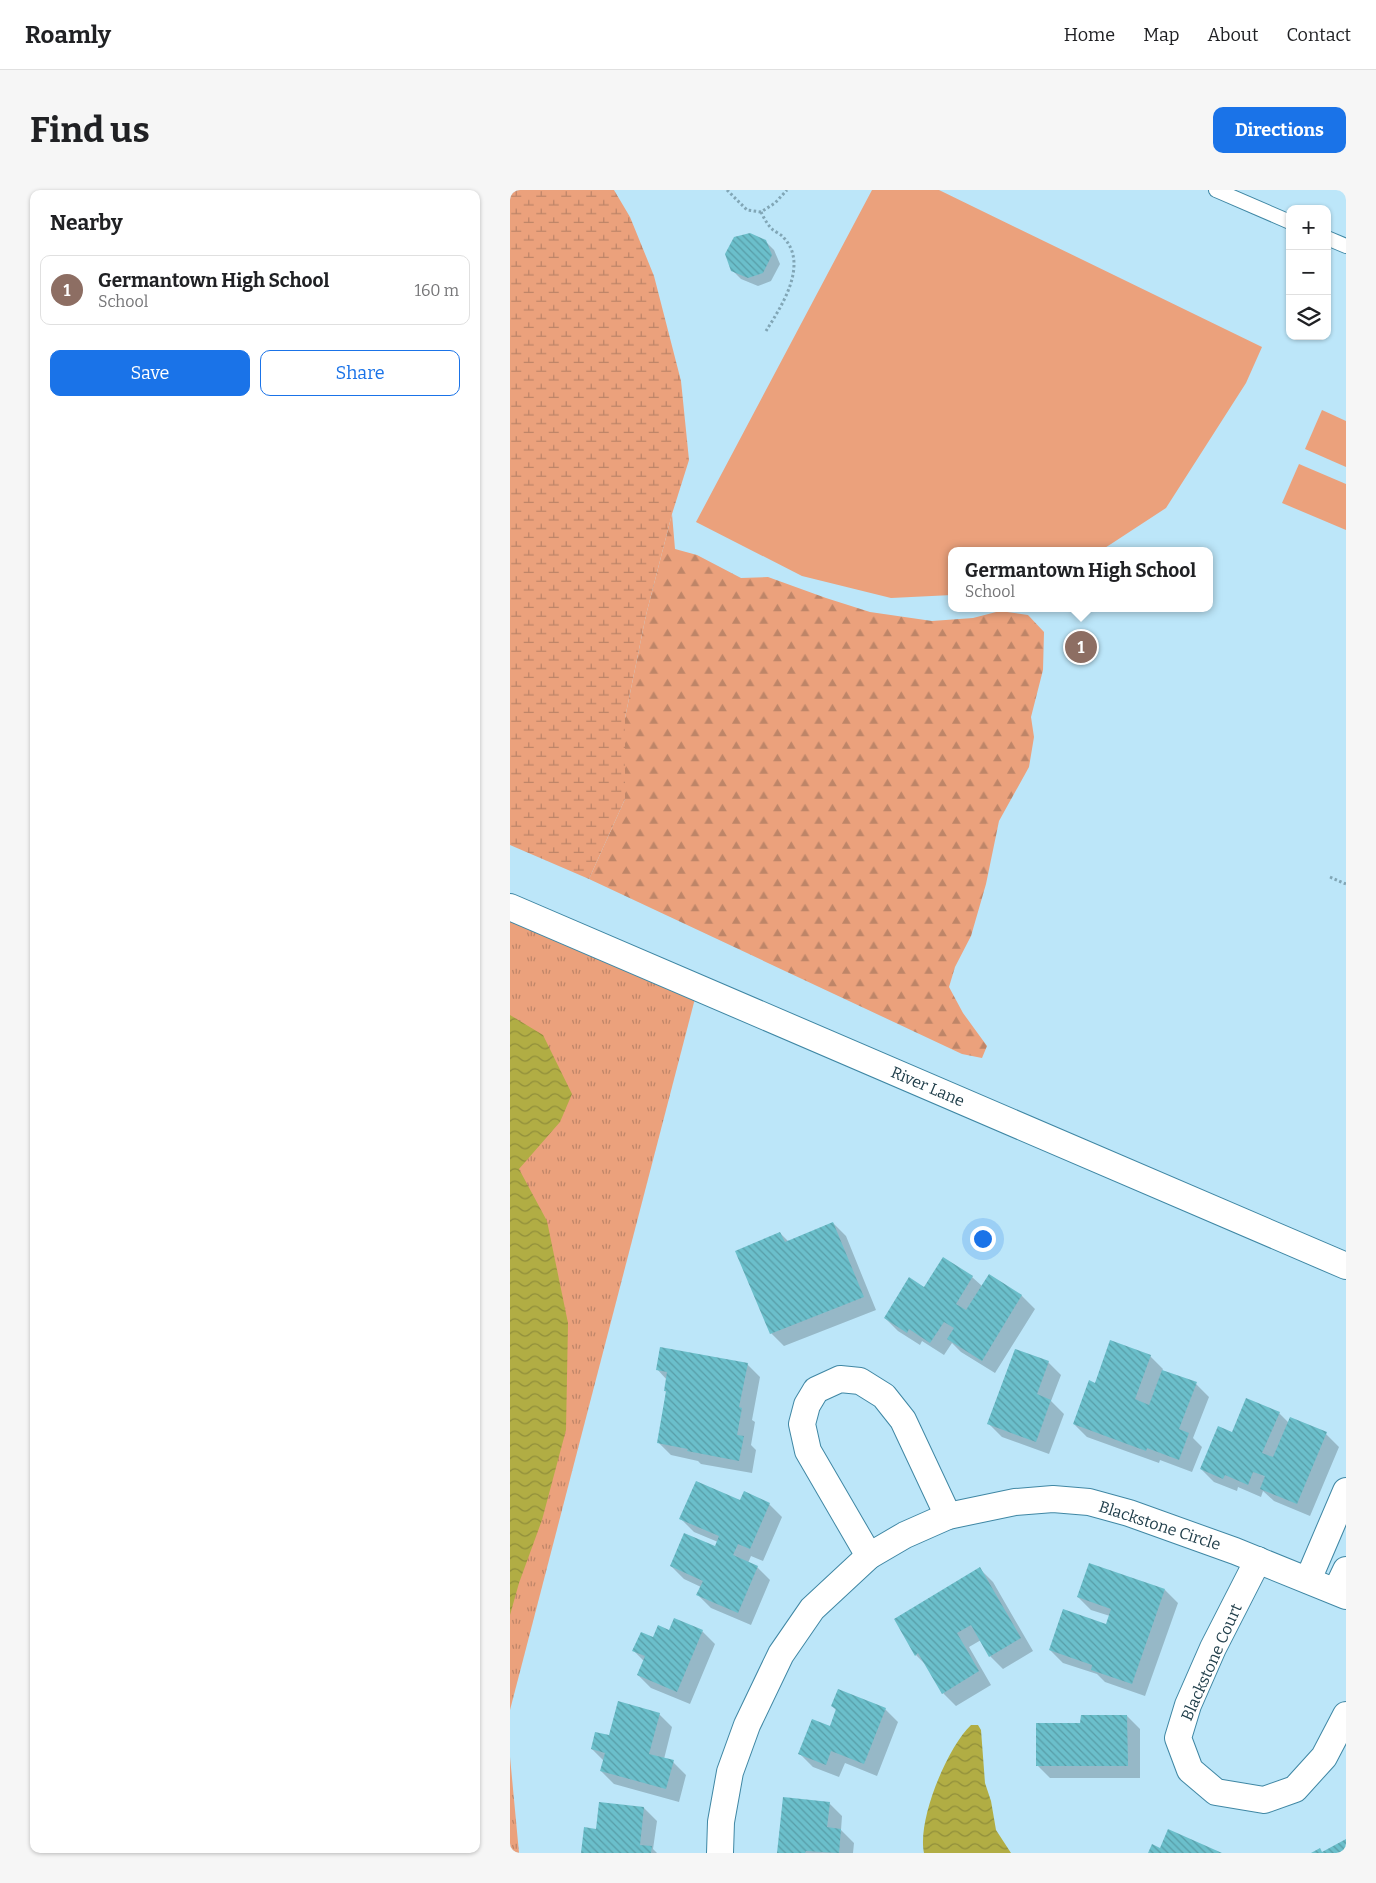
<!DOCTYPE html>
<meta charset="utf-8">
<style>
body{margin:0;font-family:Bitter,serif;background:#f6f6f6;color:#202124}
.controls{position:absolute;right:15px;top:15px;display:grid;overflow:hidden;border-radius:10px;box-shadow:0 1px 4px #0004}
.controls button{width:45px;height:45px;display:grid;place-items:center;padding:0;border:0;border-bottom:1px solid #e0e0e0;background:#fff;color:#202124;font:25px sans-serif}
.you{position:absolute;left:472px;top:1048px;width:18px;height:18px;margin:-12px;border:4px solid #fff;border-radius:50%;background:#1a73e8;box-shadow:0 0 0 8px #1a73e833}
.badge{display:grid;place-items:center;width:32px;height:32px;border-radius:50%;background:#1a73e8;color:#fff;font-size:16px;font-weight:700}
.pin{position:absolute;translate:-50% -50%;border:2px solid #fff;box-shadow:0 1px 5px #0006}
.popup{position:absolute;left:438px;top:357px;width:265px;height:65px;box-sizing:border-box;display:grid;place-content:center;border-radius:10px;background:#fff;filter:drop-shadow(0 1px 4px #0005);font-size:16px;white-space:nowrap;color:#757577}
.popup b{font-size:19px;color:#202124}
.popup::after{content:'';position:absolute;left:50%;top:100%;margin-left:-10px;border:10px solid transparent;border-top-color:#fff}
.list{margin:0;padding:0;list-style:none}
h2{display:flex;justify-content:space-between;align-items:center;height:65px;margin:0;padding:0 20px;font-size:21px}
h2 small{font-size:16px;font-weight:400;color:#757577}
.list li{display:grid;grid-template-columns:32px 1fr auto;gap:15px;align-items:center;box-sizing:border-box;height:70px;margin:0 10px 10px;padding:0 10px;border:1px solid #e0e0e0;border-radius:10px}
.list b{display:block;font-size:19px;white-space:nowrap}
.list p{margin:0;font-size:16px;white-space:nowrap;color:#757577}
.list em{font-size:16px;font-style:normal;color:#757577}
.actions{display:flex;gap:10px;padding:15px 20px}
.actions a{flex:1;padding:11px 0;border:1px solid #1a73e8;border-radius:10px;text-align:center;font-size:18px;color:#1a73e8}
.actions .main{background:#1a73e8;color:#fff}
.icon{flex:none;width:28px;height:28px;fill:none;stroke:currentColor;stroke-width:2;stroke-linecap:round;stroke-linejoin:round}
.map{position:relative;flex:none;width:836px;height:1663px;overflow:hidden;border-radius:10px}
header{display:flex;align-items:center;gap:30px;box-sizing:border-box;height:70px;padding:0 25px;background:#fff;border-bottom:1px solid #e0e0e0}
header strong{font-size:24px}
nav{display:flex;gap:28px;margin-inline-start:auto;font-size:18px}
.intro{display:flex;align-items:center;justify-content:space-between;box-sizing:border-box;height:120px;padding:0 30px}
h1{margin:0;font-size:35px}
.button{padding:12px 22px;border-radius:10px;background:#1a73e8;color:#fff;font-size:18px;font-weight:700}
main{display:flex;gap:30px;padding:0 30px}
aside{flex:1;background:#fff;border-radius:10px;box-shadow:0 1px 4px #0004}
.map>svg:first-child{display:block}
.grass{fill:url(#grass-tufts)}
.forest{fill:url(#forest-firs)}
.wetland{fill:url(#wetland-marsh)}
.garden{fill:#eba17c}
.water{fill:url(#water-waves)}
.shadow{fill:#0003}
.building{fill:url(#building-back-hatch)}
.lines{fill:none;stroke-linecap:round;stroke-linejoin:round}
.lane-casing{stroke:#3f87a4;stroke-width:16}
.street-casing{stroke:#3f87a4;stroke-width:28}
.path{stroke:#81a6b6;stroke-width:3;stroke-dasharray:2.5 2.5;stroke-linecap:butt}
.lane{stroke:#fff;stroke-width:14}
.street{stroke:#fff;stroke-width:26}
.labels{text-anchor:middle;stroke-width:4;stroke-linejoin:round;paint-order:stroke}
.street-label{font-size:16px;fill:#213f4b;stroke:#fff}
</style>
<header>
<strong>Roamly</strong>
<nav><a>Home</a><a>Map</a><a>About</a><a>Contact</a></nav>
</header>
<div class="intro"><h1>Find us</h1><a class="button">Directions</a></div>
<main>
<aside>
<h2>Nearby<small></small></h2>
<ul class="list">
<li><span class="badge" style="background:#8d6e63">1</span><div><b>Germantown High School</b><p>School</p></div><em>160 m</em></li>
</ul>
<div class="actions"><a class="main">Save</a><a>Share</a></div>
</aside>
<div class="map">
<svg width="836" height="1663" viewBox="0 0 836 1663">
<defs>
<pattern id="grass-tufts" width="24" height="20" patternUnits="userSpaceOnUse" patternTransform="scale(1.25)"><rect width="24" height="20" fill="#eba17c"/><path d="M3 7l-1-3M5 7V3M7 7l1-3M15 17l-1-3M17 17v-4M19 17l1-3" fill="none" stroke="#be8568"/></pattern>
<pattern id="forest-firs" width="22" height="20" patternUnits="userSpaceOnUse" patternTransform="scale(1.25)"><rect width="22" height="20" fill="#eba17c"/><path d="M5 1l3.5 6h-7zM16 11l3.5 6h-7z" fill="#be8568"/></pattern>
<pattern id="wetland-marsh" width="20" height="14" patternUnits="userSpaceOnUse" patternTransform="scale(1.25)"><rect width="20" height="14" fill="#eba17c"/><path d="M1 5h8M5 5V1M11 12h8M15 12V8" fill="none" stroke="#be8568"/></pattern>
<pattern id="water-waves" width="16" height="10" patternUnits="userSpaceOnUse" patternTransform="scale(1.25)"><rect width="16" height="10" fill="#b1ad44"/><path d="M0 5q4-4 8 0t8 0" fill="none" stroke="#908e3b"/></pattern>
<pattern id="building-back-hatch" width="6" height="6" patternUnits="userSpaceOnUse" patternTransform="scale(1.25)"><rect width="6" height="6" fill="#6bbfcb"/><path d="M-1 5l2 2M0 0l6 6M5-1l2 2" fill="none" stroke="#589da7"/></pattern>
</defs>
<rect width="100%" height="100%" fill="#bce6f9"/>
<g class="grass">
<path d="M 0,717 L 188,797 L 0,1520 Z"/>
<path d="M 0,1567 L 9,1663 L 0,1663 Z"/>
</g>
<path class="forest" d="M 162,324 L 165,359 L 187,365 L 231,388 L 258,387 L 316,408 L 360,422 L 422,431 L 463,428 L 490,421 L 518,425 L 534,442 L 533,480 L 521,527 L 524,547 L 519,577 L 489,631 L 476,694 L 461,746 L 445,777 L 439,797 L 453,823 L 477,856 L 472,868 L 452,864 L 79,689 L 115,609 L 115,528 L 136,425 Z"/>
<path class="wetland" d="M 0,0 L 104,0 L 120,27 L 144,86 L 171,191 L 179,270 L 162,324 L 136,425 L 115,528 L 115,609 L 79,689 L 0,655 Z"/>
<g class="garden">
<path d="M 362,0 L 429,0 L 752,157 L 736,193 L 656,318 L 601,354 L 590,361 L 442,361 L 442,405 L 381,408 L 292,386 L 186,332 Z"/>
<path d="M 812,220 L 836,231 L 836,277 L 795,259 Z"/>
<path d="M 789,274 L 836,294 L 836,340 L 772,313 Z"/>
</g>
<g class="water">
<path d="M 0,825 L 33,845 L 62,904 L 50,932 L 9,979 L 37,1031 L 58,1133 L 56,1240 L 32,1330 L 9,1393 L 0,1425 Z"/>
<path d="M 461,1535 L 468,1535 L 471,1540 L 475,1593 L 481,1611 L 486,1640 L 501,1663 L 414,1663 C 407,1630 437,1558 461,1535 Z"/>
</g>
<g class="shadow">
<path d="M 255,51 L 264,60 L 270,74 L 261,91 L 248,96 L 231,89 L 222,80 Z"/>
<path d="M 323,1033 L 336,1046 L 366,1120 L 274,1156 L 261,1143 L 270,1043 L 279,1052 Z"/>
<path d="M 479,1086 L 512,1106 L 525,1119 L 485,1183 L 451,1162 L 442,1153 L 434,1165 L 412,1151 L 410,1155 L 388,1141 L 375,1128 L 414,1099 L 462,1087 L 472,1096 Z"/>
<path d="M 640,1166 L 653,1179 L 652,1181 L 686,1194 L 699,1207 L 683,1248 L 692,1257 L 682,1282 L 650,1270 L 649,1273 L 577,1247 L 564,1234 L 586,1194 Z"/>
<path d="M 538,1172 L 551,1185 L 541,1211 L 554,1224 L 539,1264 L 492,1247 L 479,1234 Z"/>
<path d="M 237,1174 L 250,1187 L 242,1230 L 245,1232 L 241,1255 L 246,1260 L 242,1283 L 191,1274 L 188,1271 L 161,1265 L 148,1252 L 157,1203 L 155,1201 L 157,1190 L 147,1179 Z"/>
<path d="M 769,1223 L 779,1233 L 780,1229 L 816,1244 L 829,1257 L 800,1326 L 764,1311 L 753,1301 L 751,1307 L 728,1297 L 727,1301 L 704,1292 L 691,1279 L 722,1243 Z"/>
<path d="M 231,1312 L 259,1314 L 272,1327 L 253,1371 L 241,1366 L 238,1373 L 247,1377 L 260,1390 L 241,1435 L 201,1418 L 188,1405 L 191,1397 L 174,1389 L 161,1376 L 205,1358 L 208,1352 L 184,1342 L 171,1329 Z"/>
<path d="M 470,1379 L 483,1392 L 523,1461 L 493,1479 L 480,1466 L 471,1450 L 459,1457 L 481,1495 L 446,1516 L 433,1503 L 417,1476 L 406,1465 Z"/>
<path d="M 655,1400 L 668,1413 L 635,1506 L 595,1492 L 587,1484 L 553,1473 L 540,1460 L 597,1436 L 600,1426 L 581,1420 L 568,1407 Z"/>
<path d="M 192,1441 L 205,1454 L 180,1514 L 141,1498 L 128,1485 L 134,1471 L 124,1461 L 144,1448 L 160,1442 Z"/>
<path d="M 322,1516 L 375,1519 L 388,1532 L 367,1586 L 335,1573 L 329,1587 L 303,1577 L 290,1564 L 320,1537 L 327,1521 Z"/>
<path d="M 149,1524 L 162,1537 L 154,1569 L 163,1572 L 176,1585 L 169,1612 L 104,1594 L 91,1581 L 94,1571 L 82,1559 L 100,1547 Z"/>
<path d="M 617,1526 L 630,1539 L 630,1588 L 540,1588 L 527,1575 L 572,1534 Z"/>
<path d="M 90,1613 L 134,1618 L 147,1631 L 143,1659 L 147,1663 L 72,1663 L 87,1640 Z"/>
<path d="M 319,1613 L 332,1626 L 331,1640 L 344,1653 L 343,1663 L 268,1663 Z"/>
</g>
<g class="building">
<path d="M 240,43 L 256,50 L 262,65 L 253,83 L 238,88 L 221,81 L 215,64 L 224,47 Z"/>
<path d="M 323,1032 L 354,1107 L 260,1144 L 225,1061 L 270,1042 L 275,1052 Z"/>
<path d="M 433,1067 L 463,1086 L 446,1114 L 456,1120 L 479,1084 L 512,1105 L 472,1171 L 437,1149 L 444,1138 L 434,1132 L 420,1153 L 399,1139 L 397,1143 L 374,1128 L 399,1087 L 414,1097 Z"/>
<path d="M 600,1150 L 641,1165 L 625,1209 L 639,1215 L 652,1180 L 687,1192 L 669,1239 L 679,1243 L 669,1270 L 637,1258 L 636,1261 L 563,1234 L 579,1190 L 585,1193 Z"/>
<path d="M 150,1157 L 238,1173 L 229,1217 L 232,1218 L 227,1245 L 234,1246 L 229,1271 L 177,1261 L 178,1259 L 147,1253 L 156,1201 L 154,1201 L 157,1182 L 146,1180 Z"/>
<path d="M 505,1159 L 539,1171 L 527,1204 L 541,1210 L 526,1252 L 477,1234 Z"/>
<path d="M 736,1208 L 770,1222 L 752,1263 L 763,1267 L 780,1227 L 817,1242 L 787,1314 L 750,1299 L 755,1286 L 743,1282 L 738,1295 L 715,1285 L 713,1289 L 690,1279 L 708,1236 L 722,1242 Z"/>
<path d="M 186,1291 L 230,1310 L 234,1301 L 260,1313 L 240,1359 L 228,1354 L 223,1365 L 248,1376 L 228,1423 L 186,1405 L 193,1391 L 160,1376 L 174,1343 L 205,1356 L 209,1346 L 169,1329 Z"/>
<path d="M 579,1373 L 655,1399 L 622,1494 L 581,1480 L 582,1475 L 539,1460 L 553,1419 L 596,1434 L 601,1419 L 567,1407 Z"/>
<path d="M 470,1377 L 511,1448 L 479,1467 L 461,1435 L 447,1443 L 469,1481 L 432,1504 L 408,1463 L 405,1466 L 384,1429 Z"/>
<path d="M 164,1428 L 193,1440 L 167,1502 L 127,1485 L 135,1466 L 122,1461 L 131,1442 L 143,1447 L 148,1435 L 159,1440 Z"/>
<path d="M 328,1499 L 376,1518 L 354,1574 L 321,1561 L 316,1575 L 288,1564 L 302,1529 L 320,1536 L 326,1519 L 321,1516 Z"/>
<path d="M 108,1511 L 150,1523 L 139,1564 L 164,1570 L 156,1599 L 90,1581 L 95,1563 L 81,1559 L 85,1542 L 99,1545 Z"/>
<path d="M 571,1525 L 617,1525 L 618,1576 L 526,1576 L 526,1533 L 570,1533 Z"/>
<path d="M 273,1607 L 320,1612 L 317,1637 L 331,1639 L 329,1663 L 296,1661 L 295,1663 L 267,1663 Z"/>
<path d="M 89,1612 L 134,1617 L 130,1655 L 142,1656 L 141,1663 L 71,1663 L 74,1637 L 86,1639 Z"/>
<path d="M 658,1639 L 712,1663 L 638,1663 L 642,1654 L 650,1658 Z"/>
<path d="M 836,1649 L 836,1663 L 801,1663 L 810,1658 L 812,1662 Z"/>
</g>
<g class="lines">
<g class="lane-casing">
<g id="lane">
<path d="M 706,0 L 780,32"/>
<path d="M 817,48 L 836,56"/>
</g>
</g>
<g class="street-casing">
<g id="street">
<path d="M 0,717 L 836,1076"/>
<path d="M 359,1366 L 298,1261 L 292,1234 L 297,1215 L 306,1200 L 330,1189 L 350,1191 L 374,1206 L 393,1230 L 438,1326"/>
<path d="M 748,1370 L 703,1458 L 678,1515 L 668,1548 L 680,1580 L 706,1602 L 754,1610 L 785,1599 L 814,1567 L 836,1525"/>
<path d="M 798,1390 L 836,1301"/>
<path d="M 826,1401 L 836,1380"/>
<path d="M 210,1663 L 211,1632 L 220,1582 L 237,1535 L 271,1464 L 302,1419 L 359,1366 L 395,1345 L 438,1326 L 505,1312 L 543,1309 L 579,1312 L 619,1323 L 725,1361 L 836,1406"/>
</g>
</g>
<g class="path">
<path d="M 217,0 L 237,20 L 251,22"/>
<path d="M 256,141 C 271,117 299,75 274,48 C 271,44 265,42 262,39 C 257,34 254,28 251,22 L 265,13 L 277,0"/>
<path d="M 820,687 L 836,694"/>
</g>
<use href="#lane" class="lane"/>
<use href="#street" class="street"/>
</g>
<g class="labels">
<g class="street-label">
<text transform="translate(418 896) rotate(23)" y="6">River Lane</text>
<text transform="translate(650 1335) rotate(18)" y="6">Blackstone Circle</text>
<text transform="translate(701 1472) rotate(-66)" y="6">Blackstone Court</text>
</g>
</g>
</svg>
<div class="controls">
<button>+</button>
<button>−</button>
<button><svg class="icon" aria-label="layers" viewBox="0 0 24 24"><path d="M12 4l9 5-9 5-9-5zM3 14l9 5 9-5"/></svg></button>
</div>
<div class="you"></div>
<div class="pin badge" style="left:571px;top:457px;background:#8d6e63">1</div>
<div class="popup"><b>Germantown High School</b>School</div>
</div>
</main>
